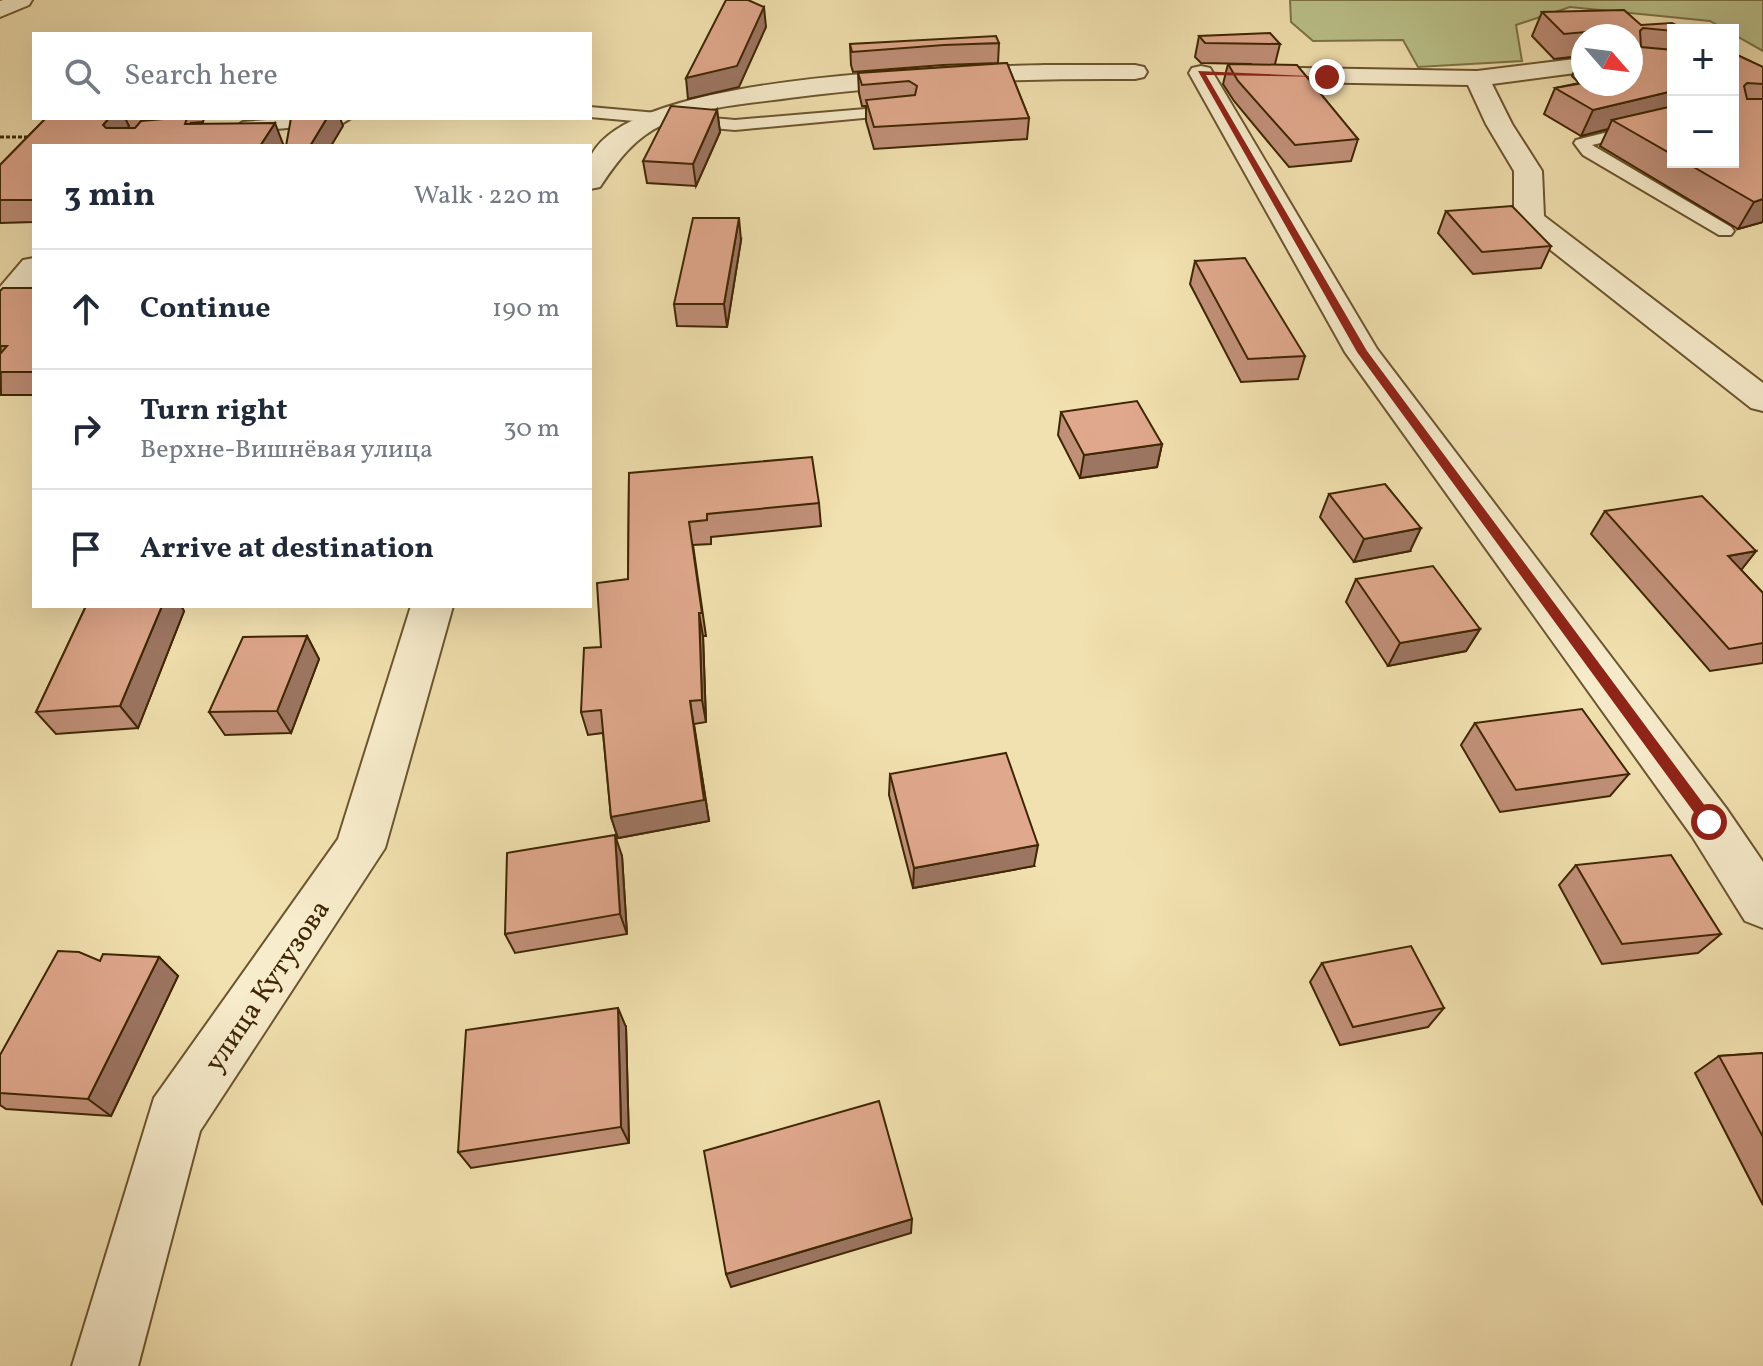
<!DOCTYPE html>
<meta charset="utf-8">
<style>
body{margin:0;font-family:Vollkorn,serif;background:#f6f6f7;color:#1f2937}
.controls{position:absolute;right:24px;top:24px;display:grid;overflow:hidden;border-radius:0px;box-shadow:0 8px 32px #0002}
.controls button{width:72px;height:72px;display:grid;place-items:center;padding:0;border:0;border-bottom:2px solid #e0e1e3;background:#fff;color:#1f2937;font:40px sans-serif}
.compass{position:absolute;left:1571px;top:24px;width:72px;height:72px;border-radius:50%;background:#fff;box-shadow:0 8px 32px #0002;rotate:118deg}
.stop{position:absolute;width:24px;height:24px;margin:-18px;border:6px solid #8f2418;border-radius:50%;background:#fff}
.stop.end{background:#8f2418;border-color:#fff;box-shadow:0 2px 8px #0008}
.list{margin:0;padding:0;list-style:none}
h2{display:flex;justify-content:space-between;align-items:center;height:104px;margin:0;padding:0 32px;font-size:34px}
h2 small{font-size:26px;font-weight:400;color:#747a83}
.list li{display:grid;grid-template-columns:52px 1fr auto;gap:24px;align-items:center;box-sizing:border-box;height:120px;padding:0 32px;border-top:2px solid #e0e1e3}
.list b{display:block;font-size:30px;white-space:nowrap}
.list p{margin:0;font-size:26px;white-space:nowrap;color:#747a83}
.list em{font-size:26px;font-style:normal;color:#747a83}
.icon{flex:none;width:44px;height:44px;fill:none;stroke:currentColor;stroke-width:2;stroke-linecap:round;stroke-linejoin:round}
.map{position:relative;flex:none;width:1763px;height:1366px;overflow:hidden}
.search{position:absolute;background:#fff;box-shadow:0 8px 32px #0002;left:32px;top:32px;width:560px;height:88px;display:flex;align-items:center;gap:20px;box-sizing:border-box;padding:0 28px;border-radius:0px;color:#747a83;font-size:30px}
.panel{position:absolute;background:#fff;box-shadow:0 8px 32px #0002;left:32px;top:144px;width:560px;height:464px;border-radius:0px}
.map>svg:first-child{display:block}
.green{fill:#bbc28b;stroke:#7d7447;stroke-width:2}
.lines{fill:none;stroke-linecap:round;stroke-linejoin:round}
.lane-casing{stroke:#6c552e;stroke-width:4}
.street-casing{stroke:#6c552e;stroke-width:4}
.path{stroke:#3f2603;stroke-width:3;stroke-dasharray:4 2;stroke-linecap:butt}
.lane{fill:#f7eccc;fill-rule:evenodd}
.street{fill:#f7eccc;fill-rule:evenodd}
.wall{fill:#c19079;stroke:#3f2603;stroke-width:2;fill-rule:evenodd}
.shaded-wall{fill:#9d7663;stroke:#3f2603;stroke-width:2}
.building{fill:#e0a88d;stroke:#3f2603;stroke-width:2}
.route{fill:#8f2418}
.labels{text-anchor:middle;stroke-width:6;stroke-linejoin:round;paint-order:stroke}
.near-street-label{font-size:28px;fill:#3f2603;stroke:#f7eccc}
</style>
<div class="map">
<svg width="1763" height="1366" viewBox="0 0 1763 1366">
<rect width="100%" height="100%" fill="#f2e1b0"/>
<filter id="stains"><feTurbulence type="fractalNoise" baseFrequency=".0025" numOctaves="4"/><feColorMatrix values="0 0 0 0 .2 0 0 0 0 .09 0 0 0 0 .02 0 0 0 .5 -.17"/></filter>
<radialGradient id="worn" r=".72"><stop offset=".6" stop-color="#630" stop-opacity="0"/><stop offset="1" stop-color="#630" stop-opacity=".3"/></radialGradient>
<path class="green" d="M 1290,0 L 1763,0 L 1763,51 L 1733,34 L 1733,30 L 1726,30 L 1710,21 L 1570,7 L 1516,25 L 1522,61 L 1418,67 L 1403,40 L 1313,41 L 1291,22 Z"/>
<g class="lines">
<g class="lane-casing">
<g id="lane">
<path d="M 901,106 L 909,111 L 906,114 L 735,130 L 590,117 L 590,107 L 735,120 Z"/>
<path d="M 1673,116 L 1673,126 L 1592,145 L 1731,227 L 1734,231 L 1731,235 L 1719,235 L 1583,155 L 1574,143 L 1576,140 Z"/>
<path d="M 291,118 L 351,118 L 343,123 L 243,132 L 235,127 L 243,122 Z"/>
</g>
</g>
<g class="street-casing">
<g id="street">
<path d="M 3,0 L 32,0 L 29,5 L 0,17 L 0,1 Z"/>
<path d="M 1583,58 L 1583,72 L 1492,84 L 1512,124 L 1542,171 L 1544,216 L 1763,383 L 1763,411 L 1751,408 L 1519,225 L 1514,219 L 1514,171 L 1486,124 L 1468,85 L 1247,81 L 1238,79 L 1235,74 L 1238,69 L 1247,67 L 1477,71 Z"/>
<path d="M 1044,65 L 1135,65 L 1144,67 L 1147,72 L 1144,77 L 1135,79 C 1019,78 904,83 789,98 C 747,104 702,106 664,124 C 634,138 618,160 600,187 L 590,189 C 590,181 588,167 590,159 C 622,73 962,67 1044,65 Z"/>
<path d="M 1201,66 L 1210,68 L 1213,73 L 1377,349 L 1726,808 L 1763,862 L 1763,928 L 1745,921 L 1692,836 L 1345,352 L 1189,73 L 1192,68 Z"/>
<path d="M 34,258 L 34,287 L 11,314 L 0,317 L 0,287 L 23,260 Z"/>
<path d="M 411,606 L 453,606 L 385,848 L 200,1131 L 138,1366 L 72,1366 L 154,1098 L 338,839 Z"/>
</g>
</g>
<path class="path" d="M 0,137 L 31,137"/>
<use href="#lane" class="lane"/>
<use href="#street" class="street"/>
</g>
<g class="wall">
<path d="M 1542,12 L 1673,30 L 1673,162 L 1733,162 L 1733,53 L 1763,67 L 1763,222 L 1738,229 L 1600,146 L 1608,129 L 1581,136 L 1544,114 L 1555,88 L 1579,83 L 1572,76 L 1581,56 L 1554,59 L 1532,36 ZM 1583,36 L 1631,36 L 1631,84 L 1583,84 Z"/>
<path d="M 1199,36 L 1280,44 L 1275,64 L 1358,139 L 1351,161 L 1289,167 L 1234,101 L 1223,84 L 1228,64 L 1252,64 L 1201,63 L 1195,57 Z"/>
<path d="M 999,43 L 998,63 L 943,65 L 853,72 L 851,65 L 850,44 Z"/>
<path d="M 1007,63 L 1029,118 L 1027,139 L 874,149 L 866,121 L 866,106 L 862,106 L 859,93 L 858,73 Z"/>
<path d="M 717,110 L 720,132 L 696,186 L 647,183 L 643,161 Z"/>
<path d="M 46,118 L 204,118 L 203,122 L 190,123 L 283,144 L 34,146 L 34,222 L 0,223 L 0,165 Z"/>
<path d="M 1446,211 L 1551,246 L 1541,268 L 1473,274 L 1438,233 Z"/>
<path d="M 741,240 L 727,327 L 677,326 L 674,304 Z"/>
<path d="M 1195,261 L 1305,356 L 1298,379 L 1241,382 L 1190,284 Z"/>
<path d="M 34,288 L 34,395 L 1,395 L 0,291 Z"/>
<path d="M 1061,412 L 1162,444 L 1157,467 L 1080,478 L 1058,435 Z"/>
<path d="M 629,473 L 819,503 L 821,526 L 711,537 L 711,544 L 693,545 L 706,636 L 703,636 L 706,722 L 694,724 L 709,821 L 618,838 L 611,817 L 603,733 L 588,735 L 581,712 L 601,647 L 628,579 Z"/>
<path d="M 1329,494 L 1410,551 L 1354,562 L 1320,517 Z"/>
<path d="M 1605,511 L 1756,551 L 1741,570 L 1763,593 L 1763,663 L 1710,671 L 1591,534 Z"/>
<path d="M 1356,579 L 1480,629 L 1466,651 L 1388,666 L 1346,602 Z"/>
<path d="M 86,606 L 181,606 L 184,611 L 138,728 L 56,734 L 36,712 Z"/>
<path d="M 307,636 L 319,659 L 291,733 L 225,735 L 209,712 Z"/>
<path d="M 1475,723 L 1629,774 L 1610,796 L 1500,812 L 1461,745 Z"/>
<path d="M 890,774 L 1034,866 L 913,888 L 889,795 Z"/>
<path d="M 622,856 L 627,934 L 515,953 L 505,934 Z"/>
<path d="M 1576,865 L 1721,934 L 1698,953 L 1602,964 L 1559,885 Z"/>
<path d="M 159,957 L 178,976 L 111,1116 L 6,1109 L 0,1105 L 0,1055 L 100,961 Z"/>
<path d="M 1322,963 L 1444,1008 L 1428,1027 L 1340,1045 L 1310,982 Z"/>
<path d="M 626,1027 L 629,1143 L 471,1168 L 458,1152 Z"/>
<path d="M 1763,1053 L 1763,1205 L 1695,1073 L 1719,1056 Z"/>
</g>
<g class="shaded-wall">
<path d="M 764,7 L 766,27 L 739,87 L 688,99 L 686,78 Z"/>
<path d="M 1673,91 L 1673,114 L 1612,120 L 1608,129 L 1581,136 L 1593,110 Z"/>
<path d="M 717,110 L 720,132 L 696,186 L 693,164 Z"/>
<path d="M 109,118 L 125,118 L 129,126 L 114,146 L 103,125 Z"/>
<path d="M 327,118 L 340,118 L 343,126 L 331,146 L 310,146 Z"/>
<path d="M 275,123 L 283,144 L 282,146 L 260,146 Z"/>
<path d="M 1763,199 L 1763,222 L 1738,229 L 1754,202 Z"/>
<path d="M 739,218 L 741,240 L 727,327 L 724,304 Z"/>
<path d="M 1162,444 L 1157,467 L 1080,478 L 1084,455 Z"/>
<path d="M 1421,528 L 1410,551 L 1354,562 L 1364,539 Z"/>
<path d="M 1756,551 L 1738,574 L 1728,556 Z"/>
<path d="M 162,606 L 181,606 L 184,611 L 138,728 L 120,706 Z"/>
<path d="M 699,613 L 703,636 L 706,722 L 702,700 Z"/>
<path d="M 1480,629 L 1466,651 L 1388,666 L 1400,643 Z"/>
<path d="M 307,636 L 319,659 L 291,733 L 277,711 Z"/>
<path d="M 690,701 L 709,821 L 618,838 L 611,817 Z"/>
<path d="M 615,835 L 622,856 L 627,934 L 620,914 Z"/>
<path d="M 1038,845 L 1034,866 L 913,888 L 914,868 Z"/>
<path d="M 159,957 L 178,976 L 111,1116 L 88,1099 Z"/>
<path d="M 618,1008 L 626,1027 L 629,1143 L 621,1127 Z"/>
<path d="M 912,1219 L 911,1233 L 731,1287 L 726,1274 Z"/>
</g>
<g class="building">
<path d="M 726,0 L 748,0 L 764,7 L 737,66 L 686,78 Z"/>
<path d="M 1624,10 L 1641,25 L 1672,23 L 1686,30 L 1673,30 L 1673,31 L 1643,28 L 1640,31 L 1641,47 L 1673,50 L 1673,91 L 1593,110 L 1555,88 L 1583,83 L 1583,84 L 1631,84 L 1631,36 L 1596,36 L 1596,31 L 1564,34 L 1542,12 Z"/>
<path d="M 1270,33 L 1280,44 L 1205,43 L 1199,36 Z"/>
<path d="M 996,36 L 999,43 L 944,45 L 852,52 L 850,44 Z"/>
<path d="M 1733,53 L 1763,67 L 1763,84 L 1747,83 L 1744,86 L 1747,99 L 1763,99 L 1763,199 L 1754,202 L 1685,162 L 1733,162 Z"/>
<path d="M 1007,63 L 1029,118 L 874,127 L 866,100 L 915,95 L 917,86 L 909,81 L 862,85 L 858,73 Z"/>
<path d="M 1228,64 L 1297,65 L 1358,139 L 1295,145 L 1238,81 Z"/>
<path d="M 671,106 L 717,110 L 693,164 L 643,161 Z"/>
<path d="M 1673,106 L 1673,155 L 1612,120 Z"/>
<path d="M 46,118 L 109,118 L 103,125 L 106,128 L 135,128 L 141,121 L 175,118 L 187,118 L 185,124 L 275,123 L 260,146 L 34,146 L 34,200 L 0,200 L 0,165 Z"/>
<path d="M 291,118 L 327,118 L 310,146 L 286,146 Z"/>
<path d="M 1512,206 L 1551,246 L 1482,252 L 1446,211 Z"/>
<path d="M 693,218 L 739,218 L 724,304 L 674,304 Z"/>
<path d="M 1245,258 L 1305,356 L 1248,359 L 1195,261 Z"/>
<path d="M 3,288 L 34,288 L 34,372 L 0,372 L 0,354 L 7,346 L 0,346 L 0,291 Z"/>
<path d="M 1137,401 L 1162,444 L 1084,455 L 1061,412 Z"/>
<path d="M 812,457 L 819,503 L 707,514 L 707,520 L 689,522 L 702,613 L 699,613 L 702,700 L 690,701 L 704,800 L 611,817 L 601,710 L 581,712 L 584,648 L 601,647 L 597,583 L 628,579 L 629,473 Z"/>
<path d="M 1385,484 L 1421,528 L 1364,539 L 1329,494 Z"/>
<path d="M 1702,496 L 1756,551 L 1728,556 L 1763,593 L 1763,643 L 1729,649 L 1605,511 Z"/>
<path d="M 1433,566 L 1480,629 L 1400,643 L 1356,579 Z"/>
<path d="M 86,606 L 162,606 L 120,706 L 36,712 Z"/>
<path d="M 307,636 L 277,711 L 209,712 L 243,637 Z"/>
<path d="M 1582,709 L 1629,774 L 1516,790 L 1475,723 Z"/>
<path d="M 1006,753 L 1038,845 L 914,868 L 890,774 Z"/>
<path d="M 615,835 L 620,914 L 505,934 L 507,853 Z"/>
<path d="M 1671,855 L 1721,934 L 1622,944 L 1576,865 Z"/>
<path d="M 1411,946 L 1444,1008 L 1353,1027 L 1322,963 Z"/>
<path d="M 58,951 L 79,952 L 100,961 L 103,954 L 159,957 L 88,1099 L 0,1093 L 0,1055 Z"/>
<path d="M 618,1008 L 621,1127 L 458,1152 L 466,1030 Z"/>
<path d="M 1763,1053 L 1763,1137 L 1719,1056 Z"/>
<path d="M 879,1101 L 912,1219 L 726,1274 L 704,1151 Z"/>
</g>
<path class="route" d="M 1198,71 L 1331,77 L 1206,75 L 1367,351 L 1714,818 L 1714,826 L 1704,826 L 1357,352 Z"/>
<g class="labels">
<g class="near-street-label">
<text transform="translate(266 985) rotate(-56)" y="10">улица Кутузова</text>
</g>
</g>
<rect width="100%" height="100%" filter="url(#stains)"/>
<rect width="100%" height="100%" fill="url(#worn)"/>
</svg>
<div class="controls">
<button>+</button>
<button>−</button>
</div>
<svg class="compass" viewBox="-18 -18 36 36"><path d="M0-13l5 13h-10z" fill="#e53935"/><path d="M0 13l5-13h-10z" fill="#747a83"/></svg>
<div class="stop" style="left:1709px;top:822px"></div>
<div class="stop end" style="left:1327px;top:77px"></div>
<div class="search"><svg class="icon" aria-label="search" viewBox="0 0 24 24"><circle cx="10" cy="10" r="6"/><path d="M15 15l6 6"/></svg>Search here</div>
<section class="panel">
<h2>3 min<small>Walk · 220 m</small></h2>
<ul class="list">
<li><svg class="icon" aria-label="ahead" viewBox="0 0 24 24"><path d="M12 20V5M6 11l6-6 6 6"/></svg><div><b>Continue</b></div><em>190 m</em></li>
<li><svg class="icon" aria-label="right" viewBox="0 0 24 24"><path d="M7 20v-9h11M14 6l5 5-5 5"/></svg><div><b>Turn right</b><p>Верхне-Вишнёвая улица</p></div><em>30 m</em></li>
<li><svg class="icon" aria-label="arrive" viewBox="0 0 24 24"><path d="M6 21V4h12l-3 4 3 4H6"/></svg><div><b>Arrive at destination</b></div></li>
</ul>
</section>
</div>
